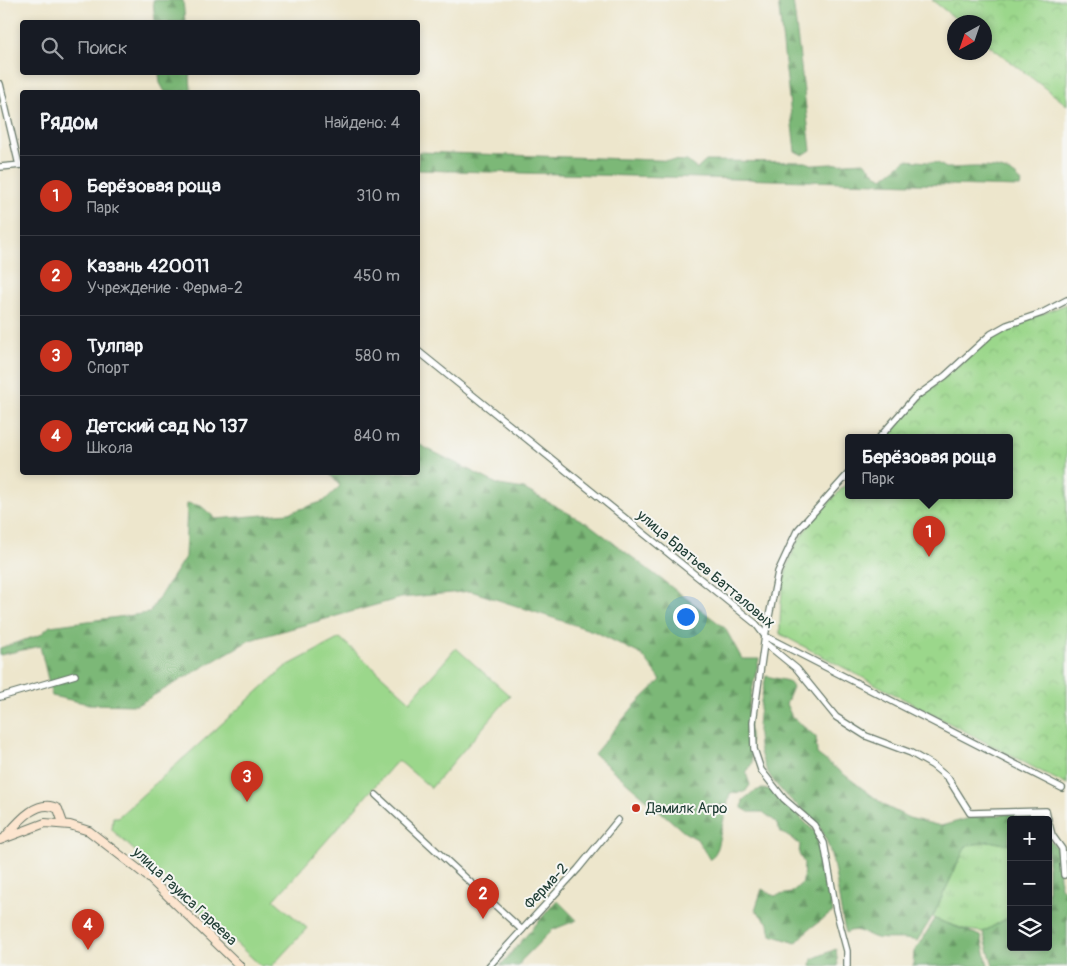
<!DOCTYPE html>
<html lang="ru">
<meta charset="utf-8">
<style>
body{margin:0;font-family:Pangolin,sans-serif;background:#242831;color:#f1f3f6}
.controls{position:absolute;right:15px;bottom:15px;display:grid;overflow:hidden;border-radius:5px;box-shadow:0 2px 8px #0003}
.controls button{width:45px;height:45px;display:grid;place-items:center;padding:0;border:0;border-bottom:1px solid #363941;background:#171b24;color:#f1f3f6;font:25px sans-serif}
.compass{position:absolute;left:947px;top:15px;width:45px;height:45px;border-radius:50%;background:#171b24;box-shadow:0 2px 8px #0003;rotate:220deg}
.you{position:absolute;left:685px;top:616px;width:18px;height:18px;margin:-12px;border:4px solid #fff;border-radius:50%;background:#1a73e8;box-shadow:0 0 0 8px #1a73e833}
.badge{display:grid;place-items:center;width:32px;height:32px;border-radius:50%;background:#c8321e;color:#fff;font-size:16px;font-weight:700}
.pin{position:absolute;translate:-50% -41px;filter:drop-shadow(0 1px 2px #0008)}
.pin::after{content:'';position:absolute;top:26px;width:18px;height:15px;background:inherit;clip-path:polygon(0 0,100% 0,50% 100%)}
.popup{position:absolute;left:845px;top:434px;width:168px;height:65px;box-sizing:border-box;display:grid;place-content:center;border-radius:5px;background:#171b24;filter:drop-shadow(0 1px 4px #0005);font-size:16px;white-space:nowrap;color:#9ea1a6}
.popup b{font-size:19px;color:#f1f3f6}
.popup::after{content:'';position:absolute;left:50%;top:100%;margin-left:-10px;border:10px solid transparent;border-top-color:#171b24}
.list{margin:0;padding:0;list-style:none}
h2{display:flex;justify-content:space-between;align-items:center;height:65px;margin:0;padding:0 20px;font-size:21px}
h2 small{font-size:16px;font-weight:400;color:#9ea1a6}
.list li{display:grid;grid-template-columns:32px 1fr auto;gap:15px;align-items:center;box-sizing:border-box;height:80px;padding:0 20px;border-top:1px solid #363941}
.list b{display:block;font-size:19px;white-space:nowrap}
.list p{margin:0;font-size:16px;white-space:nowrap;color:#9ea1a6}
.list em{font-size:16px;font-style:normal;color:#9ea1a6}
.icon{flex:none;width:28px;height:28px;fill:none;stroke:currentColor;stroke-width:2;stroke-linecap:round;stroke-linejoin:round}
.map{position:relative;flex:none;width:1067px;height:966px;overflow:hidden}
.search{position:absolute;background:#171b24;box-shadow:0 2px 8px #0003;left:20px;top:20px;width:400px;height:55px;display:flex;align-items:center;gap:12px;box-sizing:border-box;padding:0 18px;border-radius:5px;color:#9ea1a6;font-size:19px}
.panel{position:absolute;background:#171b24;box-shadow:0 2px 8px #0003;left:20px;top:90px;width:400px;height:385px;border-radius:5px}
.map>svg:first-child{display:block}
.grass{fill:url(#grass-tufts);stroke:#5d8a60}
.forest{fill:url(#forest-firs);stroke:#4e7a56}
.park{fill:url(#park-crowns);stroke:#5d8a60}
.pitch{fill:#9bd78b;stroke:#5d8a60}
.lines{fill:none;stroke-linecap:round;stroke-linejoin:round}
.street-casing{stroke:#677869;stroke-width:8}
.secondary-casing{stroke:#677869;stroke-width:10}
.street{stroke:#fff;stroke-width:5.5}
.secondary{stroke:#fce5cf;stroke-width:8}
.poi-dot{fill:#c8321e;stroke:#f6f6f2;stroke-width:2}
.labels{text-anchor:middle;stroke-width:4;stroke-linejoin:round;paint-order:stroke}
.street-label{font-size:15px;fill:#1f3d34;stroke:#f6f6f2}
.poi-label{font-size:15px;fill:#1f3d34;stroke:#f6f6f2;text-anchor:start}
</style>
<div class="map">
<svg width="1067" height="966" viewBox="0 0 1067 966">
<defs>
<pattern id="grass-tufts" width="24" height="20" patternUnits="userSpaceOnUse" patternTransform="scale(1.25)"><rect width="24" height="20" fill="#9bd78b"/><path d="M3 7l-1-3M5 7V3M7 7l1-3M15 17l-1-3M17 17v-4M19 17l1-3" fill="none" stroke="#85b979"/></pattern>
<pattern id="forest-firs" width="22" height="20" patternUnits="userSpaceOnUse" patternTransform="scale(1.25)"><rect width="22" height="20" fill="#7cb877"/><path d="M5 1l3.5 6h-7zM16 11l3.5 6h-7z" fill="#659762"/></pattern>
<pattern id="park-crowns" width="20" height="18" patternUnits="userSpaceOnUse" patternTransform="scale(1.25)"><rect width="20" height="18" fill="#9bd78b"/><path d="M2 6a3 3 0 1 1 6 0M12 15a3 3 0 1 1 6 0" fill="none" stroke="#85b979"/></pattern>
</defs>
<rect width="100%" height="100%" fill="#f6f6f2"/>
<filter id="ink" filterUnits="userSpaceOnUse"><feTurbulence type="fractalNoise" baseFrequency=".02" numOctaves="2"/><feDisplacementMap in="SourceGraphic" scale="10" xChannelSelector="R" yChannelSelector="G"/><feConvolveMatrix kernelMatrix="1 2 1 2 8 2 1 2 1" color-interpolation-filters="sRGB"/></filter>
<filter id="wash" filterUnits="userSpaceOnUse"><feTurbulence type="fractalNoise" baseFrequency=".0096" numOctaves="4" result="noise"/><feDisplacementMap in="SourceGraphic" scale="20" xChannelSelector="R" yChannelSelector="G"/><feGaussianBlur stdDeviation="1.12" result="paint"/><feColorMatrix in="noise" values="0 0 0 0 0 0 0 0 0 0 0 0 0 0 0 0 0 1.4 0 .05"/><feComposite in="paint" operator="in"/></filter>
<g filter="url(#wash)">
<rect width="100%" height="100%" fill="#ede6cc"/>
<path class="grass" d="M 989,841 L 1011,845 L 1011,916 L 983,932 L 967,930 L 935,919 L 933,916 L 966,846 Z"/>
<g class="forest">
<path d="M 153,0 L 183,0 L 185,22 L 155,22 Z"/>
<path d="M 778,0 L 793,0 L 811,150 L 803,155 L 795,151 Z"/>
<path d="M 159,73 L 190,73 L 191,92 L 165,92 L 160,83 Z"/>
<path d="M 418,152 L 687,161 L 697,169 L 706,161 L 806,162 L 814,165 L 864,162 L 877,175 L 883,178 L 906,160 L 938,163 L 946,168 C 969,168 1009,161 1022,183 L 1020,187 L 418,170 Z"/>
<path d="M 418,444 L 499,485 L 524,489 L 590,525 L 725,628 L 742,659 L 759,659 L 748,709 L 752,763 L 746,773 L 750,785 L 745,792 L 730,793 L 716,852 L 710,860 L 697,839 L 684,832 L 594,754 L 635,705 L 661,680 L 642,655 L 596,632 L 471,591 L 401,598 L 250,640 L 137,705 L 89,704 L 52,696 L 40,646 L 0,655 L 0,648 L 40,635 L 50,626 L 149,613 L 185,557 L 187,503 L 201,506 L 216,519 L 289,513 L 324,501 L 340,486 L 329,473 L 418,472 Z"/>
<path d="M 766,676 L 788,681 L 793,687 L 786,704 L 792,717 L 816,737 L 817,754 L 887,807 L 909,818 L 941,826 L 970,818 L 1016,813 L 1015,820 L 1011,820 L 1009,845 L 989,841 L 966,846 L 933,916 L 917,941 C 903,937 890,940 876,938 C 865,935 857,926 846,933 C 837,902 838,867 825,837 C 820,823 803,810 792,801 C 749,763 755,728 766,676 Z"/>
<path d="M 761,789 L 773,790 L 816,833 L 833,912 L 809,929 L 796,943 L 771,935 L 769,924 L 755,910 L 762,889 L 774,896 L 791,893 L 803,882 L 804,863 L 799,854 L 800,844 L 781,832 L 776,822 L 763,812 L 749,812 L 742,808 L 743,800 L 753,792 Z"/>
<path d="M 1048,838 L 1057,848 L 1061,887 L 1067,892 L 1067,966 L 993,966 L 983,932 L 1009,917 L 1011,947 L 1048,947 Z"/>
<path d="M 557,900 L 577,920 L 552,930 L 521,961 L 519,966 L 500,966 Z"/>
<path d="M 935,919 L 981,936 L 988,966 L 913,966 L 914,952 Z"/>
<path d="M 836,949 L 838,966 L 811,966 L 812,959 Z"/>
</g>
<g class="park">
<path d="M 932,0 L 1067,0 L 1067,105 L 985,42 L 984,22 L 960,22 Z"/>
<path d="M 1067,304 L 1067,785 L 780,634 C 780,602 782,569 799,540 C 809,522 835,497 849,480 L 849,496 L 1009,496 L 1009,438 L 883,438 L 919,399 L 991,338 L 1007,328 Z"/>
</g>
<path class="pitch" d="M 340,638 L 410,701 L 456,648 L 510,696 L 431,788 L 398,760 L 274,900 L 307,928 L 272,966 L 261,966 L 112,830 L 113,817 L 118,817 L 285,667 Z"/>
</g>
<g filter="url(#ink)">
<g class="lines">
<g class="street-casing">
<g id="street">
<path d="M 0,84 L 19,165"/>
<path d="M 0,167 L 22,165"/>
<path d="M 418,351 L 756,624 L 765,636 L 1062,788"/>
<path d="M 879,438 L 914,398 L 945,376 L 991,334 L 1007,325 L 1042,313 L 1067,300"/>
<path d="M 765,643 L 797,669 L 836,717 L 866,736 L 911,753 L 932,765 L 948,778 L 970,813 L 1046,811 L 1048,820"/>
<path d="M 0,697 L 75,675"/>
<path d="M 376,795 L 522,930"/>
<path d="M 1048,820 L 1052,835 L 1062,849 L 1064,875"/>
<path d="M 489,966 L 578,869 L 618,820"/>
<path d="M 847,966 L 847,951 L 836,910 L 824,843 L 814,825 L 784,799 L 761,770 L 754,749 L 753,722 L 765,636 L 778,572 L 797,531 L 849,473"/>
</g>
</g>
<g class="secondary-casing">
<g id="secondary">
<path d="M 6,836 C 18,822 38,797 58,809 L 63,823"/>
<path d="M 0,840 L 45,823 L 70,825 L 89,831 L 147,876 L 240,966"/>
</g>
</g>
<use href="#street" class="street"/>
<use href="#secondary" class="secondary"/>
</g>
</g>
<circle class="poi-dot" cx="636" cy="808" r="5"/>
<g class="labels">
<g class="street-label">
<text transform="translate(706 569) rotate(40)" y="5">улица Братьев Батталовых</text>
<text transform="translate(546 886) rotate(-47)" y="5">Ферма-2</text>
<text transform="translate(185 896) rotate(43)" y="5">улица Рауиса Гареева</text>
</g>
<g class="poi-label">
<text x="646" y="813">Дамилк Агро</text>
</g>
</g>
</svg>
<div class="controls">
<button>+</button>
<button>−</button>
<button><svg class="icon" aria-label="layers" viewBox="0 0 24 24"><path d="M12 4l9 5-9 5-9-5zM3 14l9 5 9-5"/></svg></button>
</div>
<svg class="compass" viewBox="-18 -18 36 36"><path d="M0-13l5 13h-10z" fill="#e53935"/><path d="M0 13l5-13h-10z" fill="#9ea1a6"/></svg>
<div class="you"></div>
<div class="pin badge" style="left:929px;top:557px">1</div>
<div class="popup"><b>Берёзовая роща</b>Парк</div>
<div class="pin badge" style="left:483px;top:919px">2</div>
<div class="pin badge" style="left:247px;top:802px">3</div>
<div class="pin badge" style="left:88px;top:950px">4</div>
<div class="search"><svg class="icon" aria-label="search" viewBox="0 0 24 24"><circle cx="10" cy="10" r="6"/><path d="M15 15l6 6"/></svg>Поиск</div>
<section class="panel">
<h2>Рядом<small>Найдено: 4</small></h2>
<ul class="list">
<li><span class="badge">1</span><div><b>Берёзовая роща</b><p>Парк</p></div><em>310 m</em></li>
<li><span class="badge">2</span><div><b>Казань 420011</b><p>Учреждение · Ферма-2</p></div><em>450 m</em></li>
<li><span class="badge">3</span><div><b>Тулпар</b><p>Спорт</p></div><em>580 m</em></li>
<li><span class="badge">4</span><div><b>Детский сад № 137</b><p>Школа</p></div><em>840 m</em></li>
</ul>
</section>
</div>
